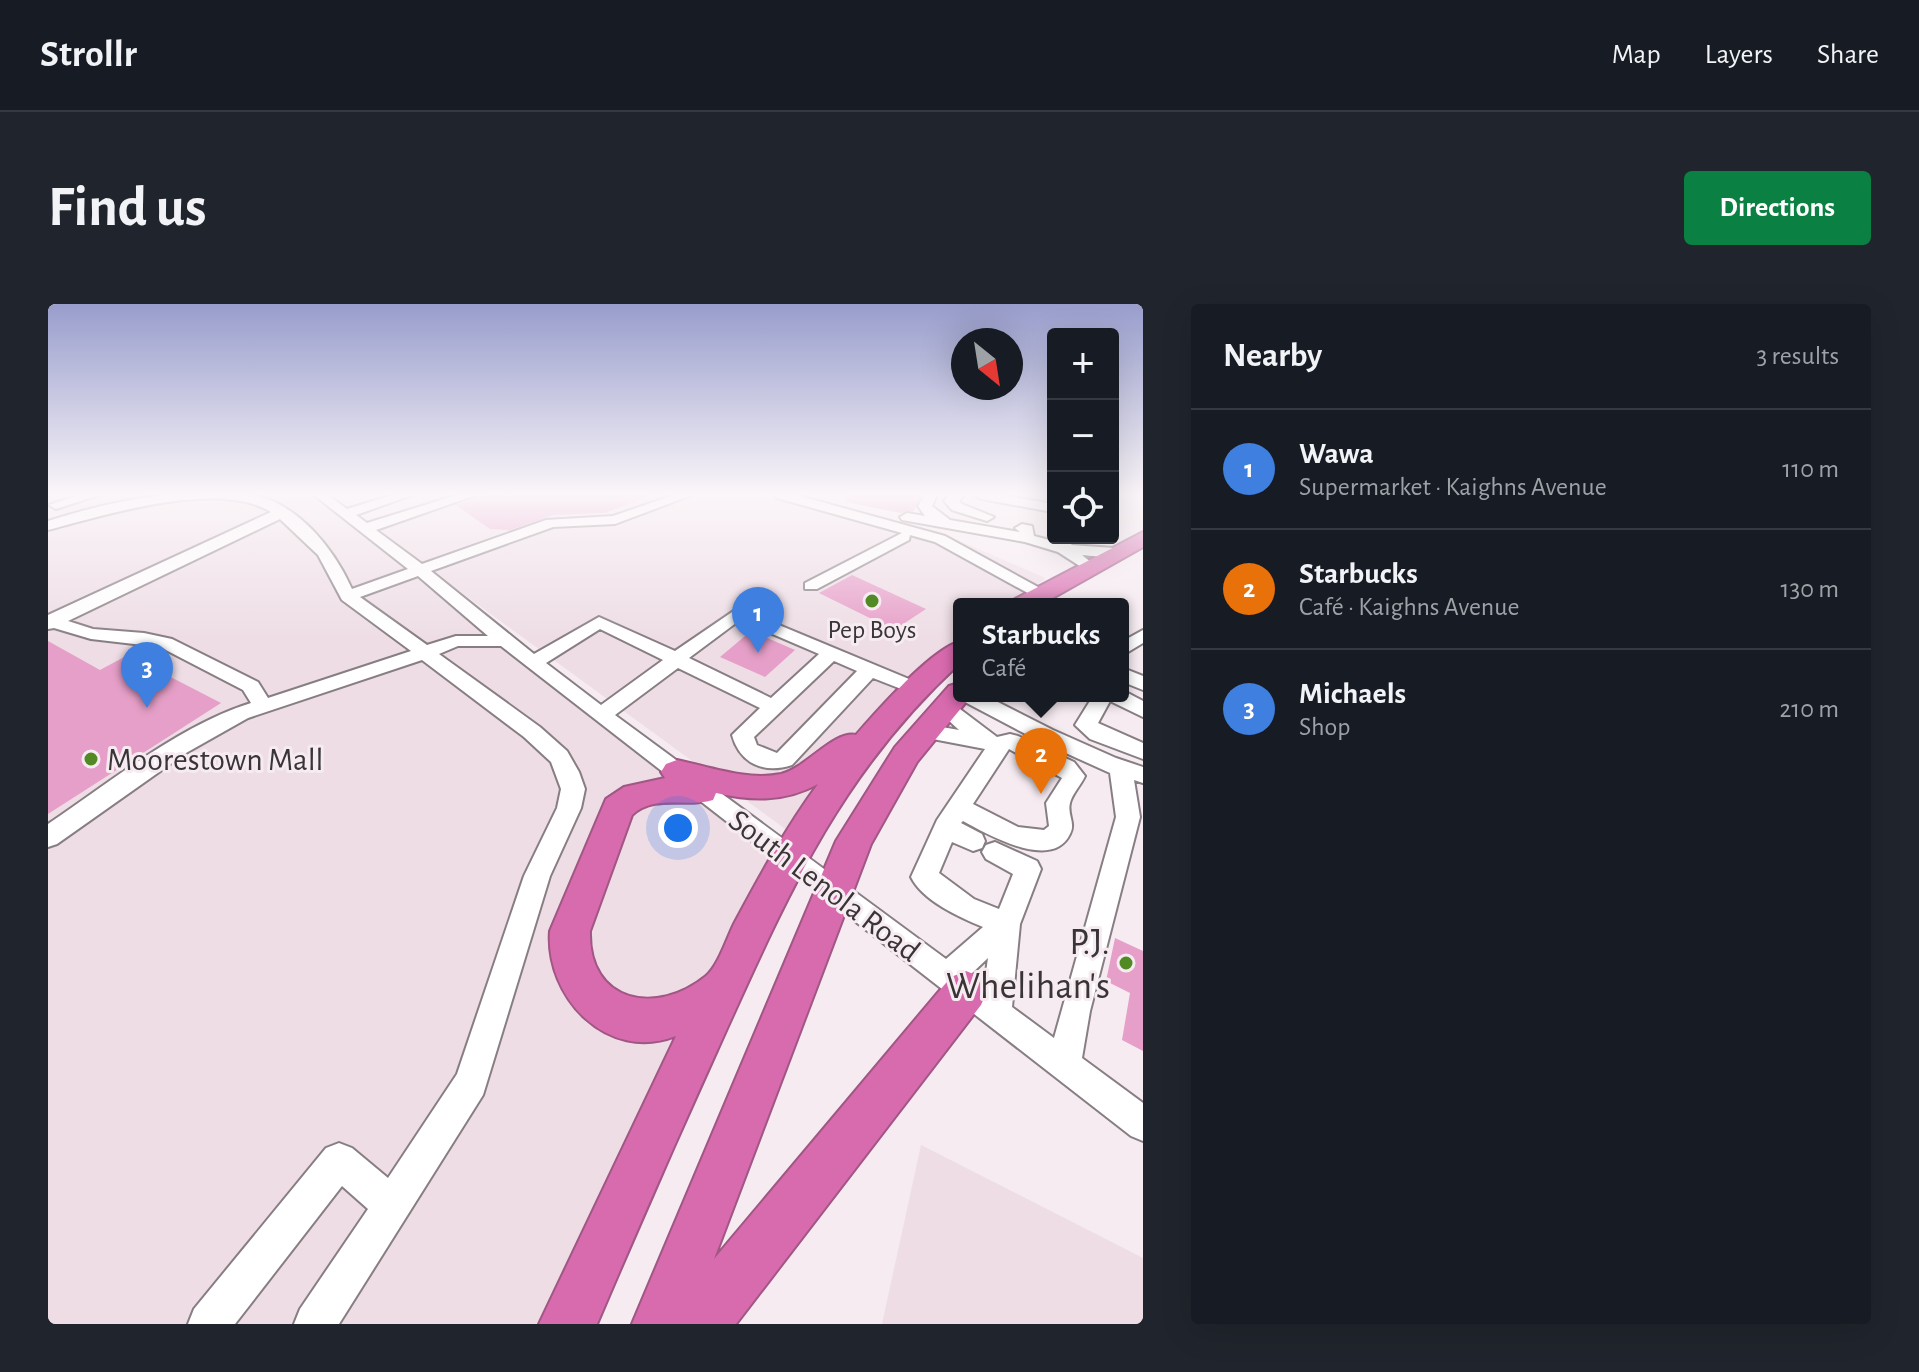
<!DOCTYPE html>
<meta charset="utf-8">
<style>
body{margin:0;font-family:"Alegreya Sans",sans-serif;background:#20242c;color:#f1f3f6}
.controls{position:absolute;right:24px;top:24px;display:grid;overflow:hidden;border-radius:8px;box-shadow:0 8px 32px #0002}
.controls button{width:72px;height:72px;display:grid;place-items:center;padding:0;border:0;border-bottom:2px solid #363941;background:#171b24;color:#f1f3f6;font:40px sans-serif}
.compass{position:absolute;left:903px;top:24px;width:72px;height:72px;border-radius:50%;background:#171b24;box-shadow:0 8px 32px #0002;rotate:150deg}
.you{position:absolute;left:630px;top:524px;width:28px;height:28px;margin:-20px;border:6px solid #fff;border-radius:50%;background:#1a73e8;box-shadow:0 0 0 12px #1a73e833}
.badge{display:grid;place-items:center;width:52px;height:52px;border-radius:50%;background:#0b8043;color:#fff;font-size:26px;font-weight:700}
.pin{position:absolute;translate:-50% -66px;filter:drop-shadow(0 2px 4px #0008)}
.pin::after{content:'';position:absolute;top:42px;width:28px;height:24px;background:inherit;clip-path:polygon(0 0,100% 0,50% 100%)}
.popup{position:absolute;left:905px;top:294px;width:176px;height:104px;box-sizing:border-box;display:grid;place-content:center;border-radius:8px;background:#171b24;filter:drop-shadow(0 2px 6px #0005);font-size:26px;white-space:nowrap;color:#9ea1a6}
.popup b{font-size:30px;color:#f1f3f6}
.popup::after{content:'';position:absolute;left:50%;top:100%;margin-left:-16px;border:16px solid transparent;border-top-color:#171b24}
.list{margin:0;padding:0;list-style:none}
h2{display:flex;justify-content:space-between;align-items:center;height:104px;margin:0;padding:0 32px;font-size:34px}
h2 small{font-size:26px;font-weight:400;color:#9ea1a6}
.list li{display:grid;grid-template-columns:52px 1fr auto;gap:24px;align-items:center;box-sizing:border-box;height:120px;padding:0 32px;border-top:2px solid #363941}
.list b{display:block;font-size:30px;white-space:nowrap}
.list p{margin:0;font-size:26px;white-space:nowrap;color:#9ea1a6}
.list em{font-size:26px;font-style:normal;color:#9ea1a6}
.icon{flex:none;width:44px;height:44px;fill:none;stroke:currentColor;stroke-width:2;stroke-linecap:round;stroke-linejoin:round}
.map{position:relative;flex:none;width:1095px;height:1020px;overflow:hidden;border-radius:8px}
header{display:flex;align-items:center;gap:48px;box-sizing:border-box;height:112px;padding:0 40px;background:#171b24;border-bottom:2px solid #363941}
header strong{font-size:38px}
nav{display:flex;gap:44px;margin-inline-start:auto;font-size:28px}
.intro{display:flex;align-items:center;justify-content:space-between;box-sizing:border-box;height:192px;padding:0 48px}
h1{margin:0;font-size:56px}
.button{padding:20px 36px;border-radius:8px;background:#0b8043;color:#fff;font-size:28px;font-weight:700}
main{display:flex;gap:48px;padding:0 48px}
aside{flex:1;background:#171b24;border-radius:8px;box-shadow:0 8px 32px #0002}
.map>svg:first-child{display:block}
.built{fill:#eedde5}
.building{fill:#e69fc8}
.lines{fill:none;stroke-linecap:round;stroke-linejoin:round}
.minor-casing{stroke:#877e83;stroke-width:4}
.highway-casing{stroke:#a05784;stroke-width:4}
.minor{fill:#fff;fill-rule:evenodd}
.highway{fill:#d86aae;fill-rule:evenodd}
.poi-dot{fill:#518925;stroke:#f6ebf1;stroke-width:3}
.labels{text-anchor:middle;stroke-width:6;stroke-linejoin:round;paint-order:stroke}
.far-poi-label{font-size:26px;fill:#393537;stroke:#f6ebf1}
.poi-label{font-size:32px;fill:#393537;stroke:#f6ebf1;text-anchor:start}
.street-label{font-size:32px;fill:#393537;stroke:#f6ebf1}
.near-poi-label{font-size:38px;fill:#393537;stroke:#f6ebf1;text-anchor:end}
</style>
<header>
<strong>Strollr</strong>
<nav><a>Map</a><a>Layers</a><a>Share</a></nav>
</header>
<div class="intro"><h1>Find us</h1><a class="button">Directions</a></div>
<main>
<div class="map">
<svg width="1095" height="1020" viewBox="0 0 1095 1020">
<rect width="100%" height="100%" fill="#f6ebf1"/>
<g class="built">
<path d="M 0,191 L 273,191 L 741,554 L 521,1020 L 0,1020 Z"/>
<path d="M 397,191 L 746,191 L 888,227 L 998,274 L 963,300 L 911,300 L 911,337 L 740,527 L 317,218 Z"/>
<path d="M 873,841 L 1095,954 L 1095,1020 L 834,1020 Z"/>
</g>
<g class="building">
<path d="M 438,191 L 602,191 L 602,192 L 557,209 L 505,211 L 462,226 L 442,225 L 408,201 Z"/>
<path d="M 799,191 L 873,191 L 866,207 L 853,209 L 798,198 Z"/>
<path d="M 804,271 L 878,305 L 846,326 L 771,289 Z"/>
<path d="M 703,327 L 747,346 L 717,373 L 672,353 Z"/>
<path d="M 0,337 L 52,366 L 80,351 L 173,399 L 0,510 Z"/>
<path d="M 1067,634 L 1095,647 L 1095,747 L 1074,736 L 1082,689 L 1058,677 Z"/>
</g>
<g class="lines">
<g class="minor-casing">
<g id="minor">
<path d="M 30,191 L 51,191 L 8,205 L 1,201 Z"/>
<path d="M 117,191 C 145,191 176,187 204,191 C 250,199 286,245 304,285 L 360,265 L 266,191 L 280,191 L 299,205 L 344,191 L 364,191 L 308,211 L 319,219 L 409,191 L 428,191 L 328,226 L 374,260 L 498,216 L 565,212 L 626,191 L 644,191 L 567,220 L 505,223 L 383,267 L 486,350 L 551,313 L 627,347 L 690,304 L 873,380 L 876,384 L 873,388 L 866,390 L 825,374 L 744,461 C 716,470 692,460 684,431 L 712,404 L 630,364 L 567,411 L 898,655 L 935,623 C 911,613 875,597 863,573 L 889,516 L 937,445 L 869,432 L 866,427 L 869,422 L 877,420 L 911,426 L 887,404 L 897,397 L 904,399 L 949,433 L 962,430 L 970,432 L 1026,458 L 1037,472 C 1033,481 1024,490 1022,499 C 1019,511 1028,519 1022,530 C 1004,568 939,530 915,517 L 913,519 L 934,530 L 937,537 L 934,544 L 925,547 L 904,538 L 891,569 L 926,595 L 951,605 L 965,570 L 938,555 L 934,548 L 938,541 L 947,538 L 989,557 L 993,565 L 972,620 L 964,703 L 1006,734 L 1068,513 L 1062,469 L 989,436 L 915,397 L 912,392 L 938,392 L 1005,426 L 1068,454 L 1095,463 L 1095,479 L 1086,476 L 1092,513 L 1042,707 L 1034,754 L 1095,799 L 1095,837 L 1083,832 L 453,342 L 410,342 L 391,350 L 492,423 L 519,447 L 531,468 L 537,485 L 533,504 L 502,572 L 435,791 L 291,1020 L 246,1020 L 252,1005 L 320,905 L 294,882 L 187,1020 L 140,1020 L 146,1005 L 278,844 L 291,839 L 304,844 L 340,874 L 409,770 L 476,572 L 509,504 L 513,485 L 503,458 L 476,433 L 374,356 L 200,414 L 138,449 L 9,540 L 0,543 L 0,520 C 61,479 132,421 203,399 L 195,386 L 112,343 L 43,335 L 6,324 L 0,325 L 0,311 L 223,208 C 170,175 57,211 0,226 L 0,217 C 38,205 77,195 117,191 ZM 232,215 L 270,251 L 294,296 L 363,347 L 220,394 L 210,378 L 124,335 L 96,329 L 45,325 L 20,317 ZM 370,272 L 440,332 L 408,332 L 379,341 L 312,293 ZM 692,316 L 771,350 L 723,394 L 641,354 ZM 552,325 L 615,356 L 553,401 L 498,359 ZM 786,357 L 809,367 L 729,449 L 709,441 L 706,433 ZM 961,445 L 1014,474 L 998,499 L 1001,522 L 996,526 L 970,523 L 925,500 ZM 940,654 L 936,683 L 921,672 Z"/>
<path d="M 728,191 L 748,191 L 897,232 L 1001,289 L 999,293 L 987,293 L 887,238 L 862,231 L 861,236 L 769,285 L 757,285 L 757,279 L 854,229 L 729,194 Z"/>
<path d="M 877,191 L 889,191 L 884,202 L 902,216 L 972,228 L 967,224 L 974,220 L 984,222 L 986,232 L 1009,238 L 1010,234 L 1028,234 L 1023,241 L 1066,244 L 1074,249 L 1066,254 L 1034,251 L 1049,263 L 1041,268 L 1010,248 L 977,238 L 854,216 L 852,213 L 859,209 L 877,212 L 870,202 Z"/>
<path d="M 902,191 L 916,191 L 911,197 L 914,200 L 946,213 L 939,217 L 904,206 L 896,197 Z"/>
<path d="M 926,191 L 954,191 L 1005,200 L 1005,208 L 933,195 Z"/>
<path d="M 1095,326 L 1095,339 L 1075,351 L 1075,337 Z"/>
<path d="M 1075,364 L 1095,372 L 1095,386 L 1075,378 Z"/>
<path d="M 1076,387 L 1095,397 L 1095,413 L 1062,397 L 1050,419 L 1095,439 L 1095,455 L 1042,435 L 1027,421 L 1045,392 L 1075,392 Z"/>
</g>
</g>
<g class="highway-casing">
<g id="highway">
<path d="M 1095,228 L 1095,243 L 994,300 L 964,300 L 967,295 Z"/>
<path d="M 911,338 L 911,360 C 796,466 744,581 681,720 C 636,819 592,919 549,1020 L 491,1020 L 628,732 C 559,759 497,693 502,627 L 558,495 L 576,483 L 617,474 L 613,468 L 618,460 L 629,456 C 662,463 699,477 733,470 C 758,464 786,426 808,431 C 828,408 884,345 911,338 ZM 770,480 C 738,524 712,571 687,618 C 679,633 671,661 658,672 C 609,712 540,700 542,627 L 584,511 C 607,490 638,504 665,496 L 668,489 C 704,497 737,498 770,480 Z"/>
<path d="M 911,379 L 911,392 L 923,392 L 869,458 L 823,540 L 666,955 L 903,673 L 918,667 L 933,673 L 939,687 L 933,701 L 688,1020 L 584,1020 L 788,537 L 847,443 L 901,382 Z"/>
</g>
</g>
<use href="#minor" class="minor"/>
<use href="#highway" class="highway"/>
</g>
<linearGradient id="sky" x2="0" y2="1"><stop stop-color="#989dcc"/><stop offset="0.57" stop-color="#fbf6f9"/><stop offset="1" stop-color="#fbf6f9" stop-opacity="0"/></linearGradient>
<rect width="1095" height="334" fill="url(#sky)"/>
<g class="poi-dot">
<circle cx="824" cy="297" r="8"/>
<circle cx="43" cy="455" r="8"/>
<circle cx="1078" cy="659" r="8"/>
</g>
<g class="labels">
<g class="far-poi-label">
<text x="824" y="334">Pep Boys</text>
</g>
<g class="poi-label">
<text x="59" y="466">Moorestown Mall</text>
</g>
<g class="street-label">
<text transform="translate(777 581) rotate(37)" y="11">South Lenola Road</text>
</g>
<g class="near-poi-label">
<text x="1062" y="650">P.J.<tspan x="1062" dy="44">Whelihan's</tspan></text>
</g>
</g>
</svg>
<div class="controls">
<button>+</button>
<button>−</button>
<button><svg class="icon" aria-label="locate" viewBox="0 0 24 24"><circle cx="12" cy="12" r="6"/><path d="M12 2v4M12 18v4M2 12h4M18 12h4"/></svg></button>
</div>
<svg class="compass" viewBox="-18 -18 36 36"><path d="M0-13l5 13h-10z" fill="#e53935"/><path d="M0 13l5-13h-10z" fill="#9ea1a6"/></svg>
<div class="you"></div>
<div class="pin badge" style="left:710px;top:349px;background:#3f7fe0">1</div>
<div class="pin badge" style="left:993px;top:490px;background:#e8710a">2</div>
<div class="popup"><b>Starbucks</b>Café</div>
<div class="pin badge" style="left:99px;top:404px;background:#3f7fe0">3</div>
</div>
<aside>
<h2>Nearby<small>3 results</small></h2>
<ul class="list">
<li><span class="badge" style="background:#3f7fe0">1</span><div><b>Wawa</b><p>Supermarket · Kaighns Avenue</p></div><em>110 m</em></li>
<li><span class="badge" style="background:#e8710a">2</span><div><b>Starbucks</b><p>Café · Kaighns Avenue</p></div><em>130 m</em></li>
<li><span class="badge" style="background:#3f7fe0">3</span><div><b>Michaels</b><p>Shop</p></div><em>210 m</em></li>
</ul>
</aside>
</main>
